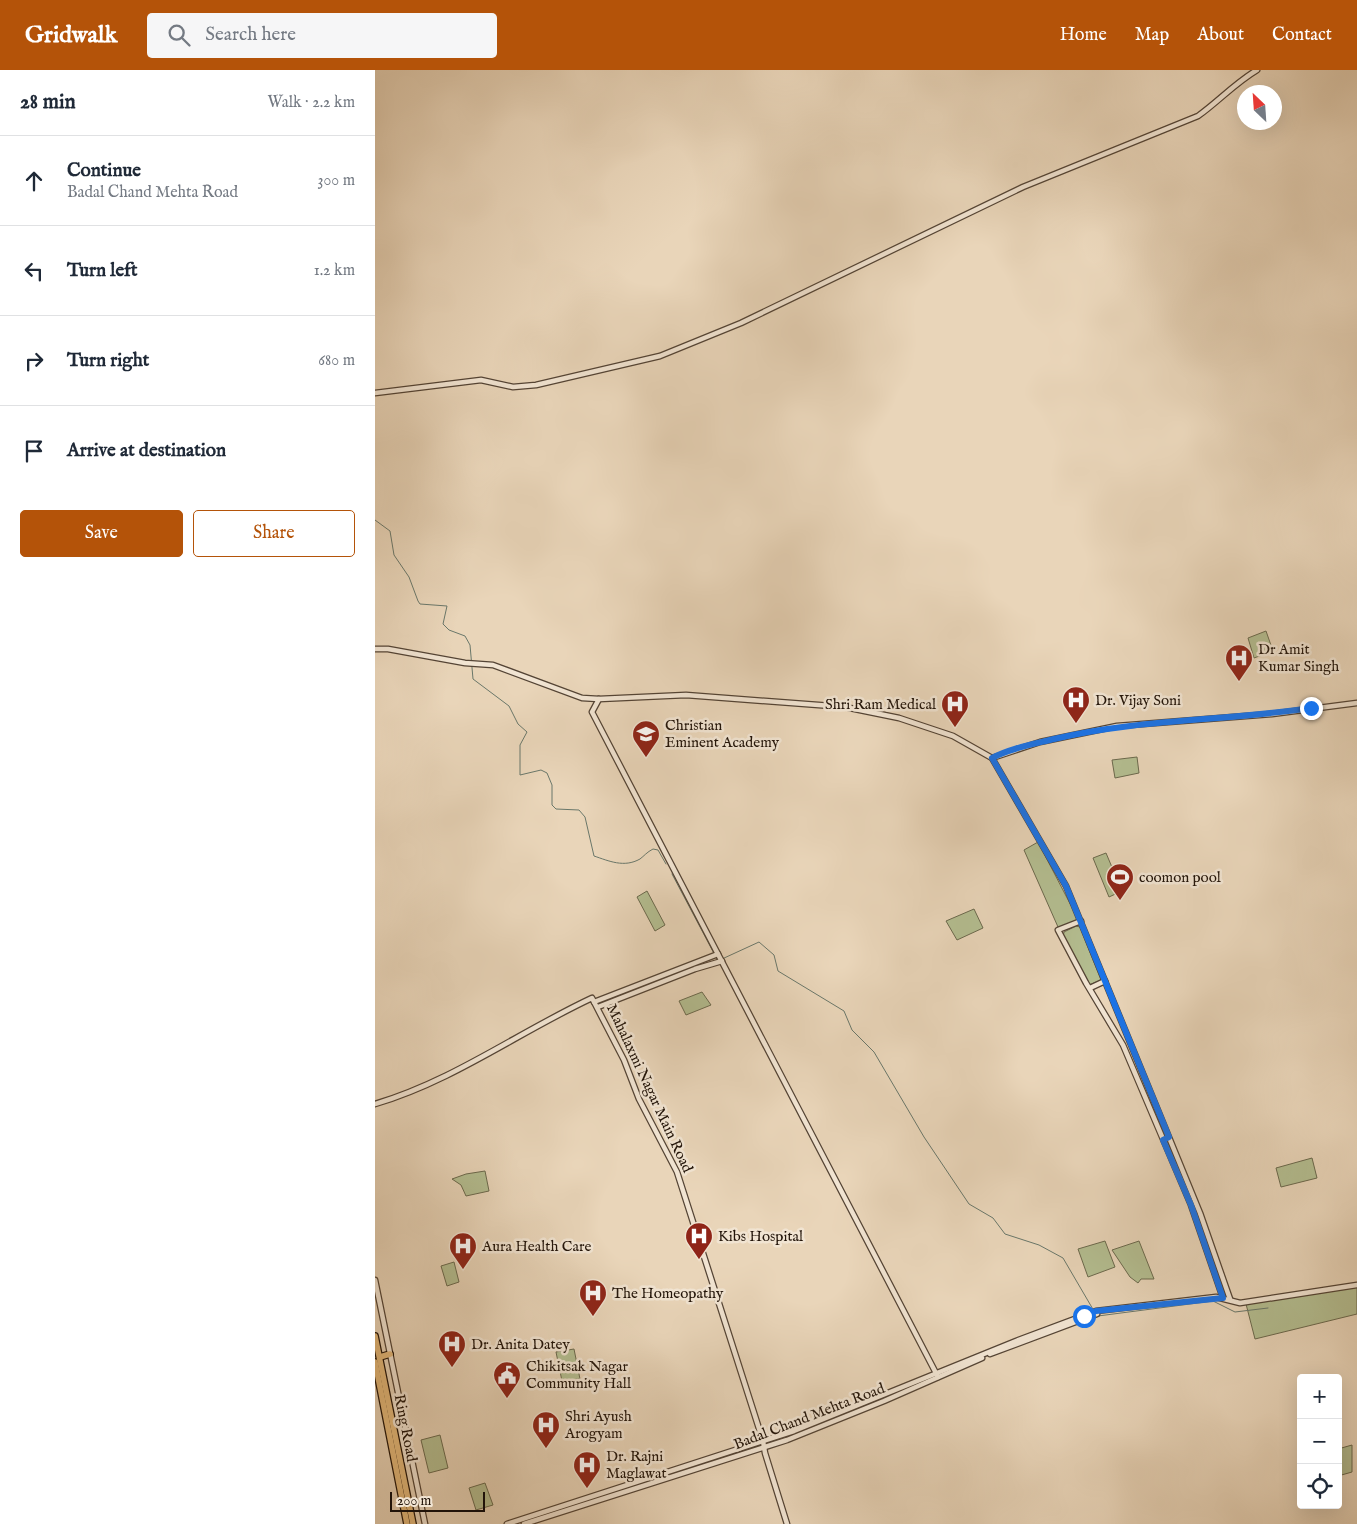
<!DOCTYPE html>
<meta charset="utf-8">
<style>
body{margin:0;font-family:"IM FELL English",serif;background:#f6f6f7;color:#1f2937}
.controls{position:absolute;right:15px;bottom:15px;display:grid;overflow:hidden;border-radius:5px;box-shadow:0 5px 20px #0002}
.controls button{width:45px;height:45px;display:grid;place-items:center;padding:0;border:0;border-bottom:1px solid #e0e1e3;background:#fff;color:#1f2937;font:25px sans-serif}
.compass{position:absolute;left:862px;top:15px;width:45px;height:45px;border-radius:50%;background:#fff;box-shadow:0 5px 20px #0002;rotate:335deg}
.scale{position:absolute;left:15px;bottom:12px;width:95px;box-sizing:border-box;padding-left:5px;border:2px solid #221409;border-top:0;font-size:14px;line-height:18px;white-space:nowrap;color:#221409;-webkit-text-stroke:4px #f1e4d2;paint-order:stroke}
.stop{position:absolute;width:15px;height:15px;margin:-11px;border:4px solid #1a73e8;border-radius:50%;background:#fff}
.stop.end{background:#1a73e8;border-color:#fff;box-shadow:0 1px 5px #0008}
.list{margin:0;padding:0;list-style:none}
h2{display:flex;justify-content:space-between;align-items:center;height:65px;margin:0;padding:0 20px;font-size:21px}
h2 small{font-size:16px;font-weight:400;color:#747a83}
.list li{display:grid;grid-template-columns:32px 1fr auto;gap:15px;align-items:center;box-sizing:border-box;height:90px;padding:0 20px;border-top:1px solid #e0e1e3}
.list b{display:block;font-size:19px;white-space:nowrap}
.list p{margin:0;font-size:16px;white-space:nowrap;color:#747a83}
.list em{font-size:16px;font-style:normal;color:#747a83}
.actions{display:flex;gap:10px;padding:15px 20px}
.actions a{flex:1;padding:11px 0;border:1px solid #b45309;border-radius:5px;text-align:center;font-size:18px;color:#b45309}
.actions .main{background:#b45309;color:#fff}
.icon{flex:none;width:28px;height:28px;fill:none;stroke:currentColor;stroke-width:2;stroke-linecap:round;stroke-linejoin:round}
.map{position:relative;flex:none;width:982px;height:1454px;overflow:hidden}
header{display:flex;align-items:center;gap:30px;box-sizing:border-box;height:70px;padding:0 25px;background:#b45309;color:#fff}
header strong{font-size:24px}
nav{display:flex;gap:28px;margin-inline-start:auto;font-size:18px}
.search{width:350px;height:45px;background:#f6f6f7;display:flex;align-items:center;gap:12px;box-sizing:border-box;padding:0 18px;border-radius:5px;color:#747a83;font-size:19px}
main{display:flex}
aside{flex:1;background:#fff}
.map>svg:first-child{display:block}
.green{fill:#b4be91;stroke:#6b694d}
.lines{fill:none;stroke-linecap:round;stroke-linejoin:round}
.stream{stroke:#69776a;stroke-width:1}
.minor-casing{stroke:#544435;stroke-width:7}
.major-casing{stroke:#221409;stroke-width:8}
.minor{stroke:#f1e4d2;stroke-width:4.5}
.major{stroke:#e4ba7c;stroke-width:5.5}
.route{stroke:#1a73e8;stroke-width:6}
.labels{text-anchor:middle;stroke-width:5;stroke-linejoin:round;paint-order:stroke}
.poi-label{font-size:15px;fill:#221409;stroke:#f1e4d2;text-anchor:start}
.street-label{font-size:15px;fill:#221409;stroke:#f1e4d2}
</style>
<header>
<strong>Gridwalk</strong>
<div class="search"><svg class="icon" aria-label="search" viewBox="0 0 24 24"><circle cx="10" cy="10" r="6"/><path d="M15 15l6 6"/></svg>Search here</div>
<nav><a>Home</a><a>Map</a><a>About</a><a>Contact</a></nav>
</header>
<main>
<aside>
<h2>28 min<small>Walk · 2.2 km</small></h2>
<ul class="list">
<li><svg class="icon" aria-label="ahead" viewBox="0 0 24 24"><path d="M12 20V5M6 11l6-6 6 6"/></svg><div><b>Continue</b><p>Badal Chand Mehta Road</p></div><em>300 m</em></li>
<li><svg class="icon" aria-label="left" viewBox="0 0 24 24"><path d="M17 20v-9H6M10 6l-5 5 5 5"/></svg><div><b>Turn left</b></div><em>1.2 km</em></li>
<li><svg class="icon" aria-label="right" viewBox="0 0 24 24"><path d="M7 20v-9h11M14 6l5 5-5 5"/></svg><div><b>Turn right</b></div><em>680 m</em></li>
<li><svg class="icon" aria-label="arrive" viewBox="0 0 24 24"><path d="M6 21V4h12l-3 4 3 4H6"/></svg><div><b>Arrive at destination</b></div></li>
</ul>
<div class="actions"><a class="main">Save</a><a>Share</a></div>
</aside>
<div class="map">
<svg width="982" height="1454" viewBox="0 0 982 1454">
<rect width="100%" height="100%" fill="#e9d5b9"/>
<filter id="stains"><feTurbulence type="fractalNoise" baseFrequency=".004" numOctaves="4"/><feColorMatrix values="0 0 0 0 .2 0 0 0 0 .09 0 0 0 0 .02 0 0 0 .5 -.17"/></filter>
<radialGradient id="worn" r=".72"><stop offset=".6" stop-color="#630" stop-opacity="0"/><stop offset="1" stop-color="#630" stop-opacity=".3"/></radialGradient>
<g class="green">
<path d="M 891,561 L 898,581 L 879,588 L 873,568 Z"/>
<path d="M 762,687 L 764,703 L 740,708 L 737,690 Z"/>
<path d="M 663,772 L 703,849 L 686,858 L 683,857 L 649,780 Z"/>
<path d="M 731,783 L 747,821 L 734,827 L 718,788 Z"/>
<path d="M 272,821 L 290,855 L 280,861 L 262,827 Z"/>
<path d="M 599,839 L 608,858 L 582,870 L 571,851 Z"/>
<path d="M 701,856 L 705,857 L 726,910 L 714,915 L 688,867 L 689,862 Z"/>
<path d="M 327,922 L 336,935 L 311,945 L 304,931 Z"/>
<path d="M 937,1088 L 942,1108 L 906,1117 L 901,1098 Z"/>
<path d="M 110,1101 L 114,1121 L 91,1126 L 86,1115 L 77,1109 L 91,1104 Z"/>
<path d="M 730,1171 L 740,1197 L 713,1207 L 703,1179 Z"/>
<path d="M 764,1171 L 779,1209 L 766,1209 L 763,1213 L 755,1207 L 737,1180 Z"/>
<path d="M 79,1192 L 84,1212 L 72,1216 L 66,1196 Z"/>
<path d="M 982,1217 L 982,1244 L 880,1269 L 871,1234 Z"/>
<path d="M 199,1279 L 205,1309 L 187,1311 L 181,1282 Z"/>
<path d="M 65,1365 L 73,1398 L 54,1403 L 46,1370 Z"/>
<path d="M 977,1375 L 977,1402 L 963,1406 L 963,1379 Z"/>
<path d="M 110,1413 L 118,1435 L 101,1440 L 94,1418 Z"/>
</g>
<g class="lines">
<g class="stream">
<path d="M 0,450 L 15,461 L 19,485 L 34,507 L 43,531 L 45,534 L 72,536 L 68,554 L 74,560 L 90,566 L 95,575 L 98,609 L 134,636 L 143,654 L 152,662 L 145,675 L 145,705 L 166,700 L 172,703 L 177,715 L 177,735 L 181,739 L 204,740 L 210,747 L 219,786 C 234,791 249,798 265,789 C 269,786 272,782 278,779 L 283,780 L 291,794"/>
<path d="M 297,804 L 343,891"/>
<path d="M 347,889 L 384,872 L 399,885 L 403,901 L 469,941 L 477,960 L 499,982 L 549,1067 L 594,1134 L 618,1148 L 630,1164 L 664,1175 L 688,1188 L 719,1241"/>
<path d="M 723,1246 L 838,1231 L 860,1242 L 893,1238"/>
</g>
<g class="minor-casing">
<g id="minor">
<path d="M 0,323 L 106,310 L 138,317 L 161,315 L 285,286 L 366,253 L 648,117 L 823,46 C 844,31 860,13 882,0"/>
<path d="M 0,579 L 13,579 L 90,593 L 118,595 L 207,628 L 224,629 L 311,625 L 470,637 L 524,648 L 578,666 L 617,688 L 691,816 L 825,1143 L 855,1229"/>
<path d="M 224,629 L 217,642 L 563,1307"/>
<path d="M 617,688 L 665,672 L 742,656 L 897,644 L 982,633"/>
<path d="M 706,851 L 683,860 L 711,913 L 748,975 L 816,1135 L 848,1228"/>
<path d="M 715,918 L 730,911"/>
<path d="M 219,932 L 343,884"/>
<path d="M 223,937 L 320,899 L 347,891"/>
<path d="M 0,1034 C 78,1011 144,962 217,928 L 249,990 L 264,1029 L 302,1102 L 388,1371 L 390,1383 L 412,1454"/>
<path d="M 0,1210 L 50,1454"/>
<path d="M 615,1284 L 722,1244"/>
<path d="M 132,1454 L 419,1361 L 641,1271 L 721,1241 L 841,1227 L 865,1233 L 982,1215"/>
<path d="M 149,1454 L 412,1370 L 509,1331 L 607,1288"/>
</g>
</g>
<g class="major-casing">
<g id="major">
<path d="M 0,1266 L 38,1454"/>
<path d="M 5,1287 L 15,1284"/>
<path d="M 0,1292 L 32,1454"/>
</g>
</g>
<use href="#minor" class="minor"/>
<use href="#major" class="major"/>
</g>
<g class="lines">
<path class="route" d="M 709,1246 L 721,1241 L 848,1228 L 816,1135 L 788,1070 L 794,1067 L 691,816 L 617,688 C 636,678 659,674 679,669 C 764,649 850,651 936,638"/>
</g>
<defs>
<g id="hospital-pin" transform="scale(1.4375)"><path d="M0 17L-7.5 6A9.5 9.5 0 1 1 7.5 6Z" fill="#8f2418" stroke="#f1e4d2"/><path d="M-5-5h3v3.5h4V-5h3V5h-3V1.5h-4V5h-3Z" fill="#fff"/></g>
<g id="university-pin" transform="scale(1.4375)"><path d="M0 17L-7.5 6A9.5 9.5 0 1 1 7.5 6Z" fill="#8f2418" stroke="#f1e4d2"/><path d="M0-5L7-2L0 1L-7-2ZM-4 1L0 2.5L4 1V4Q0 6-4 4Z" fill="#fff"/></g>
<g id="stadium-pin" transform="scale(1.4375)"><path d="M0 17L-7.5 6A9.5 9.5 0 1 1 7.5 6Z" fill="#8f2418" stroke="#f1e4d2"/><path d="M0-5a6.5 5 0 1 0 0 10a6.5 5 0 1 0 0-10ZM-3.5-1.8h7v3.6h-7Z" fill="#fff"/></g>
<g id="civic-pin" transform="scale(1.4375)"><path d="M0 17L-7.5 6A9.5 9.5 0 1 1 7.5 6Z" fill="#8f2418" stroke="#f1e4d2"/><path d="M-.6-6.5H3V-4.5H.6V-3L4-1V1h2V6H-6V1h2V-1L-.6-3ZM-1.2 2.5V6h2.4V2.5Z" fill="#fff"/></g>
</defs>
<g fill-rule="evenodd">
<use href="#hospital-pin" x="864" y="588"/>
<use href="#hospital-pin" x="701" y="630"/>
<use href="#hospital-pin" x="580" y="634"/>
<use href="#university-pin" x="271" y="664"/>
<use href="#stadium-pin" x="745" y="807"/>
<use href="#hospital-pin" x="324" y="1166"/>
<use href="#hospital-pin" x="88" y="1176"/>
<use href="#hospital-pin" x="218" y="1223"/>
<use href="#hospital-pin" x="77" y="1274"/>
<use href="#civic-pin" x="132" y="1305"/>
<use href="#hospital-pin" x="171" y="1355"/>
<use href="#hospital-pin" x="212" y="1395"/>
</g>
<g class="labels">
<g class="poi-label">
<text x="883" y="584">Dr Amit<tspan x="883" dy="17">Kumar Singh</tspan></text>
<text x="720" y="635">Dr. Vijay Soni</text>
<text x="561" y="639" text-anchor="end">Shri Ram Medical</text>
<text x="290" y="660">Christian<tspan x="290" dy="17">Eminent Academy</tspan></text>
<text x="764" y="812">coomon pool</text>
<text x="343" y="1171">Kibs Hospital</text>
<text x="107" y="1181">Aura Health Care</text>
<text x="237" y="1228">The Homeopathy</text>
<text x="96" y="1279">Dr. Anita Datey</text>
<text x="151" y="1301">Chikitsak Nagar<tspan x="151" dy="17">Community Hall</tspan></text>
<text x="190" y="1351">Shri Ayush<tspan x="190" dy="17">Arogyam</tspan></text>
<text x="231" y="1391">Dr. Rajni<tspan x="231" dy="17">Maglawat</tspan></text>
</g>
<g class="street-label">
<text transform="translate(275 1018) rotate(65)" y="5">Mahalaxmi Nagar Main Road</text>
<text transform="translate(434 1346) rotate(-21)" y="5">Badal Chand Mehta Road</text>
<text transform="translate(31 1358) rotate(79)" y="5">Ring Road</text>
</g>
</g>
<rect width="100%" height="100%" filter="url(#stains)"/>
<rect width="100%" height="100%" fill="url(#worn)"/>
</svg>
<div class="controls">
<button>+</button>
<button>−</button>
<button><svg class="icon" aria-label="locate" viewBox="0 0 24 24"><circle cx="12" cy="12" r="6"/><path d="M12 2v4M12 18v4M2 12h4M18 12h4"/></svg></button>
</div>
<svg class="compass" viewBox="-18 -18 36 36"><path d="M0-13l5 13h-10z" fill="#e53935"/><path d="M0 13l5-13h-10z" fill="#747a83"/></svg>
<div class="scale">200 m</div>
<div class="stop" style="left:709px;top:1246px"></div>
<div class="stop end" style="left:936px;top:638px"></div>
</div>
</main>
